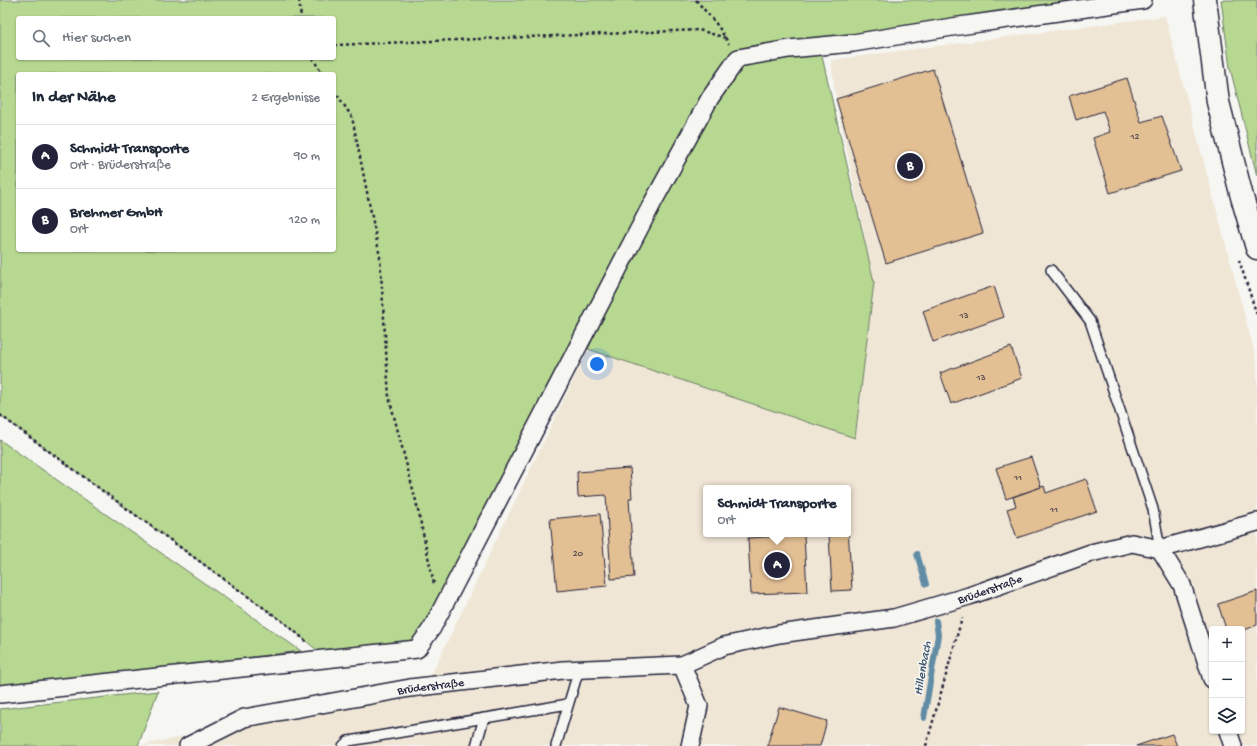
<!DOCTYPE html>
<html lang="de">
<meta charset="utf-8">
<style>
body{margin:0;font-family:"Gochi Hand",sans-serif;background:#f2f2f3;color:#1f2937}
.controls{position:absolute;right:12px;bottom:12px;display:grid;overflow:hidden;border-radius:4px;box-shadow:0 1px 3px #0004}
.controls button{width:36px;height:36px;display:grid;place-items:center;padding:0;border:0;border-bottom:1px solid #e0e1e3;background:#fff;color:#1f2937;font:20px sans-serif}
.you{position:absolute;left:597px;top:364px;width:14px;height:14px;margin:-10px;border:3px solid #fff;border-radius:50%;background:#1a73e8;box-shadow:0 0 0 6px #1a73e833}
.badge{display:grid;place-items:center;width:26px;height:26px;border-radius:50%;background:#22223b;color:#fff;font-size:13px;font-weight:700}
.pin{position:absolute;translate:-50% -50%;border:2px solid #fff;box-shadow:0 1px 4px #0006}
.popup{position:absolute;left:703px;top:485px;width:148px;height:52px;box-sizing:border-box;display:grid;place-content:center;border-radius:4px;background:#fff;filter:drop-shadow(0 1px 3px #0005);font-size:13px;white-space:nowrap;color:#747a83}
.popup b{font-size:15px;color:#1f2937}
.popup::after{content:'';position:absolute;left:50%;top:100%;margin-left:-8px;border:8px solid transparent;border-top-color:#fff}
.list{margin:0;padding:0;list-style:none}
h2{display:flex;justify-content:space-between;align-items:center;height:52px;margin:0;padding:0 16px;font-size:17px}
h2 small{font-size:13px;font-weight:400;color:#747a83}
.list li{display:grid;grid-template-columns:26px 1fr auto;gap:12px;align-items:center;box-sizing:border-box;height:64px;padding:0 16px;border-top:1px solid #e0e1e3}
.list b{display:block;font-size:15px;white-space:nowrap}
.list p{margin:0;font-size:13px;white-space:nowrap;color:#747a83}
.list em{font-size:13px;font-style:normal;color:#747a83}
.icon{flex:none;width:22px;height:22px;fill:none;stroke:currentColor;stroke-width:2;stroke-linecap:round;stroke-linejoin:round}
.map{position:relative;flex:none;width:1257px;height:746px;overflow:hidden}
.search{position:absolute;background:#fff;box-shadow:0 1px 3px #0004;left:16px;top:16px;width:320px;height:44px;display:flex;align-items:center;gap:10px;box-sizing:border-box;padding:0 14px;border-radius:4px;color:#747a83;font-size:15px}
.panel{position:absolute;background:#fff;box-shadow:0 1px 3px #0004;left:16px;top:72px;width:320px;height:180px;border-radius:4px}
.map>svg:first-child{display:block}
.built{fill:#f0e6d6;fill-rule:evenodd}
.green{fill:#b7d891;stroke:#6c7d66;fill-rule:evenodd}
.lines{fill:none;stroke-linecap:round;stroke-linejoin:round}
.stream{stroke:#608ca5;stroke-width:6}
.building{fill:#e3bf94;stroke:#22223b}
.service-casing{stroke:#22223b;stroke-width:12}
.minor-casing{stroke:#22223b;stroke-width:20}
.secondary-casing{stroke:#22223b;stroke-width:25}
.path{stroke:#22223b;stroke-width:2.5;stroke-dasharray:3 3;stroke-linecap:butt}
.service{stroke:#f6f6f2;stroke-width:9}
.minor{stroke:#f6f6f2;stroke-width:17}
.secondary{stroke:#f6f6f2;stroke-width:22}
.labels{text-anchor:middle;stroke-width:3;stroke-linejoin:round;paint-order:stroke}
.number-label{font-size:10px;fill:#524951}
.street-label{font-size:12px;fill:#22223b;stroke:#f6f6f2}
.water-label{font-size:13px;font-style:italic;fill:#415770;stroke:#f6f6f2}
</style>
<div class="map">
<svg width="1257" height="746" viewBox="0 0 1257 746">
<rect width="100%" height="100%" fill="#f6f6f2"/>
<filter id="ink" filterUnits="userSpaceOnUse"><feTurbulence type="fractalNoise" baseFrequency=".025" numOctaves="2"/><feDisplacementMap in="SourceGraphic" scale="8" xChannelSelector="R" yChannelSelector="G"/><feConvolveMatrix kernelMatrix="1 2 1 2 8 2 1 2 1" color-interpolation-filters="sRGB"/></filter>
<g filter="url(#ink)">
<path class="built" d="M 1165,16 L 1257,362 L 1257,746 L 138,746 L 426,686 L 588,349 L 855,438 L 874,282 L 836,99 L 831,60 ZM 706,488 L 848,488 L 848,534 L 706,534 ZM 1212,629 L 1242,629 L 1242,731 L 1212,731 Z"/>
<g class="green">
<path d="M 0,0 L 1122,0 L 821,52 L 874,282 L 855,438 L 588,349 L 632,256 L 417,649 L 326,658 L 286,624 L 115,500 L 0,415 ZM 18,18 L 334,18 L 334,58 L 18,58 ZM 18,74 L 334,74 L 334,250 L 18,250 Z"/>
<path d="M 1221,0 L 1257,0 L 1257,176 L 1230,68 Z"/>
<path d="M 0,440 L 301,651 L 0,688 Z"/>
<path d="M 158,691 L 138,746 L 0,746 L 0,709 Z"/>
</g>
<g class="lines">
<g class="stream">
<path d="M 917,554 L 926,584"/>
<path d="M 924,718 L 938,635 L 936,621"/>
</g>
</g>
<g class="building">
<path d="M 933,69 L 983,233 L 886,263 L 836,99 Z"/>
<path d="M 1127,78 L 1141,122 L 1162,116 L 1181,171 L 1110,193 L 1093,138 L 1110,132 L 1103,111 L 1076,120 L 1069,96 Z"/>
<path d="M 994,286 L 1004,317 L 933,342 L 923,311 Z"/>
<path d="M 1011,347 L 1022,378 L 951,404 L 940,373 Z"/>
<path d="M 1031,457 L 1041,487 L 1006,499 L 996,468 Z"/>
<path d="M 630,468 L 632,498 L 629,498 L 634,577 L 611,579 L 606,495 L 578,497 L 577,472 Z"/>
<path d="M 1086,479 L 1097,511 L 1017,538 L 1007,509 L 1016,506 L 1013,497 L 1044,486 L 1046,493 Z"/>
<path d="M 600,514 L 607,586 L 557,591 L 550,519 Z"/>
<path d="M 848,529 L 852,590 L 832,591 L 829,534 L 848,534 Z"/>
<path d="M 804,535 L 807,592 L 751,594 L 748,538 Z"/>
<path d="M 1257,591 L 1257,625 L 1242,631 L 1242,629 L 1226,629 L 1218,604 Z"/>
<path d="M 779,707 L 827,721 L 820,746 L 767,746 Z"/>
<path d="M 1172,734 L 1177,746 L 1136,746 Z"/>
</g>
<g class="lines">
<g class="service-casing">
<g id="service">
<path d="M 1051,270 L 1090,321 L 1153,509 L 1160,549"/>
<path d="M 343,746 L 348,741 L 355,740 L 568,704"/>
<path d="M 476,746 L 484,718"/>
<path d="M 556,746 L 579,669"/>
</g>
</g>
<g class="minor-casing">
<g id="minor">
<path d="M 1160,549 L 1257,522"/>
<path d="M 0,694 L 417,649 L 432,628 L 653,202 L 710,98 L 738,58 L 789,49 L 853,43 L 952,27 L 1143,0"/>
<path d="M 1228,731 L 1233,746"/>
<path id="s1" d="M 188,746 L 244,718 L 410,688 L 563,670 L 682,665"/>
<path id="s2" d="M 690,746 L 699,706 L 682,665 L 724,646 L 779,634 L 894,618 L 969,596 L 1091,553 L 1132,543 L 1160,549 L 1182,585 L 1212,679"/>
</g>
</g>
<g class="secondary-casing">
<path id="secondary" d="M 1205,0 L 1218,102 L 1242,197 L 1257,248"/>
</g>
<g class="path">
<path d="M 299,0 L 301,18"/>
<path d="M 696,0 L 718,26 L 729,44"/>
<path d="M 334,45 L 699,30 L 726,38"/>
<path d="M 312,58 L 323,74"/>
<path d="M 334,90 L 352,117 L 380,257 L 389,397 L 416,501 L 434,584"/>
<path d="M 1239,260 L 1257,315"/>
<path d="M 0,415 L 115,500 L 286,624 L 307,642"/>
<path d="M 926,746 L 962,618"/>
</g>
<use href="#service" class="service"/>
<use href="#minor" class="minor"/>
<use href="#secondary" class="secondary"/>
</g>
</g>
<g class="labels">
<g class="number-label">
<text x="1135" y="139">12</text>
<text x="964" y="318">13</text>
<text x="981" y="380">13</text>
<text x="1018" y="480">11</text>
<text x="1054" y="512">11</text>
<text x="578" y="556">20</text>
</g>
<g class="street-label">
<text dy="4" stroke="none"><textPath href="#s2" startOffset="404">Brüderstraße</textPath></text>
<text dy="4" stroke="none"><textPath href="#s1" startOffset="252">Brüderstraße</textPath></text>
</g>
<g class="water-label">
<text transform="translate(921 668) rotate(-80)" y="5">Hillenbach</text>
</g>
</g>
</svg>
<div class="controls">
<button>+</button>
<button>−</button>
<button><svg class="icon" aria-label="layers" viewBox="0 0 24 24"><path d="M12 4l9 5-9 5-9-5zM3 14l9 5 9-5"/></svg></button>
</div>
<div class="you"></div>
<div class="pin badge" style="left:777px;top:565px">A</div>
<div class="popup"><b>Schmidt Transporte</b>Ort</div>
<div class="pin badge" style="left:910px;top:166px">B</div>
<div class="search"><svg class="icon" aria-label="search" viewBox="0 0 24 24"><circle cx="10" cy="10" r="6"/><path d="M15 15l6 6"/></svg>Hier suchen</div>
<section class="panel">
<h2>In der Nähe<small>2 Ergebnisse</small></h2>
<ul class="list">
<li><span class="badge">A</span><div><b>Schmidt Transporte</b><p>Ort · Brüderstraße</p></div><em>90 m</em></li>
<li><span class="badge">B</span><div><b>Brehmer GmbH</b><p>Ort</p></div><em>120 m</em></li>
</ul>
</section>
</div>
